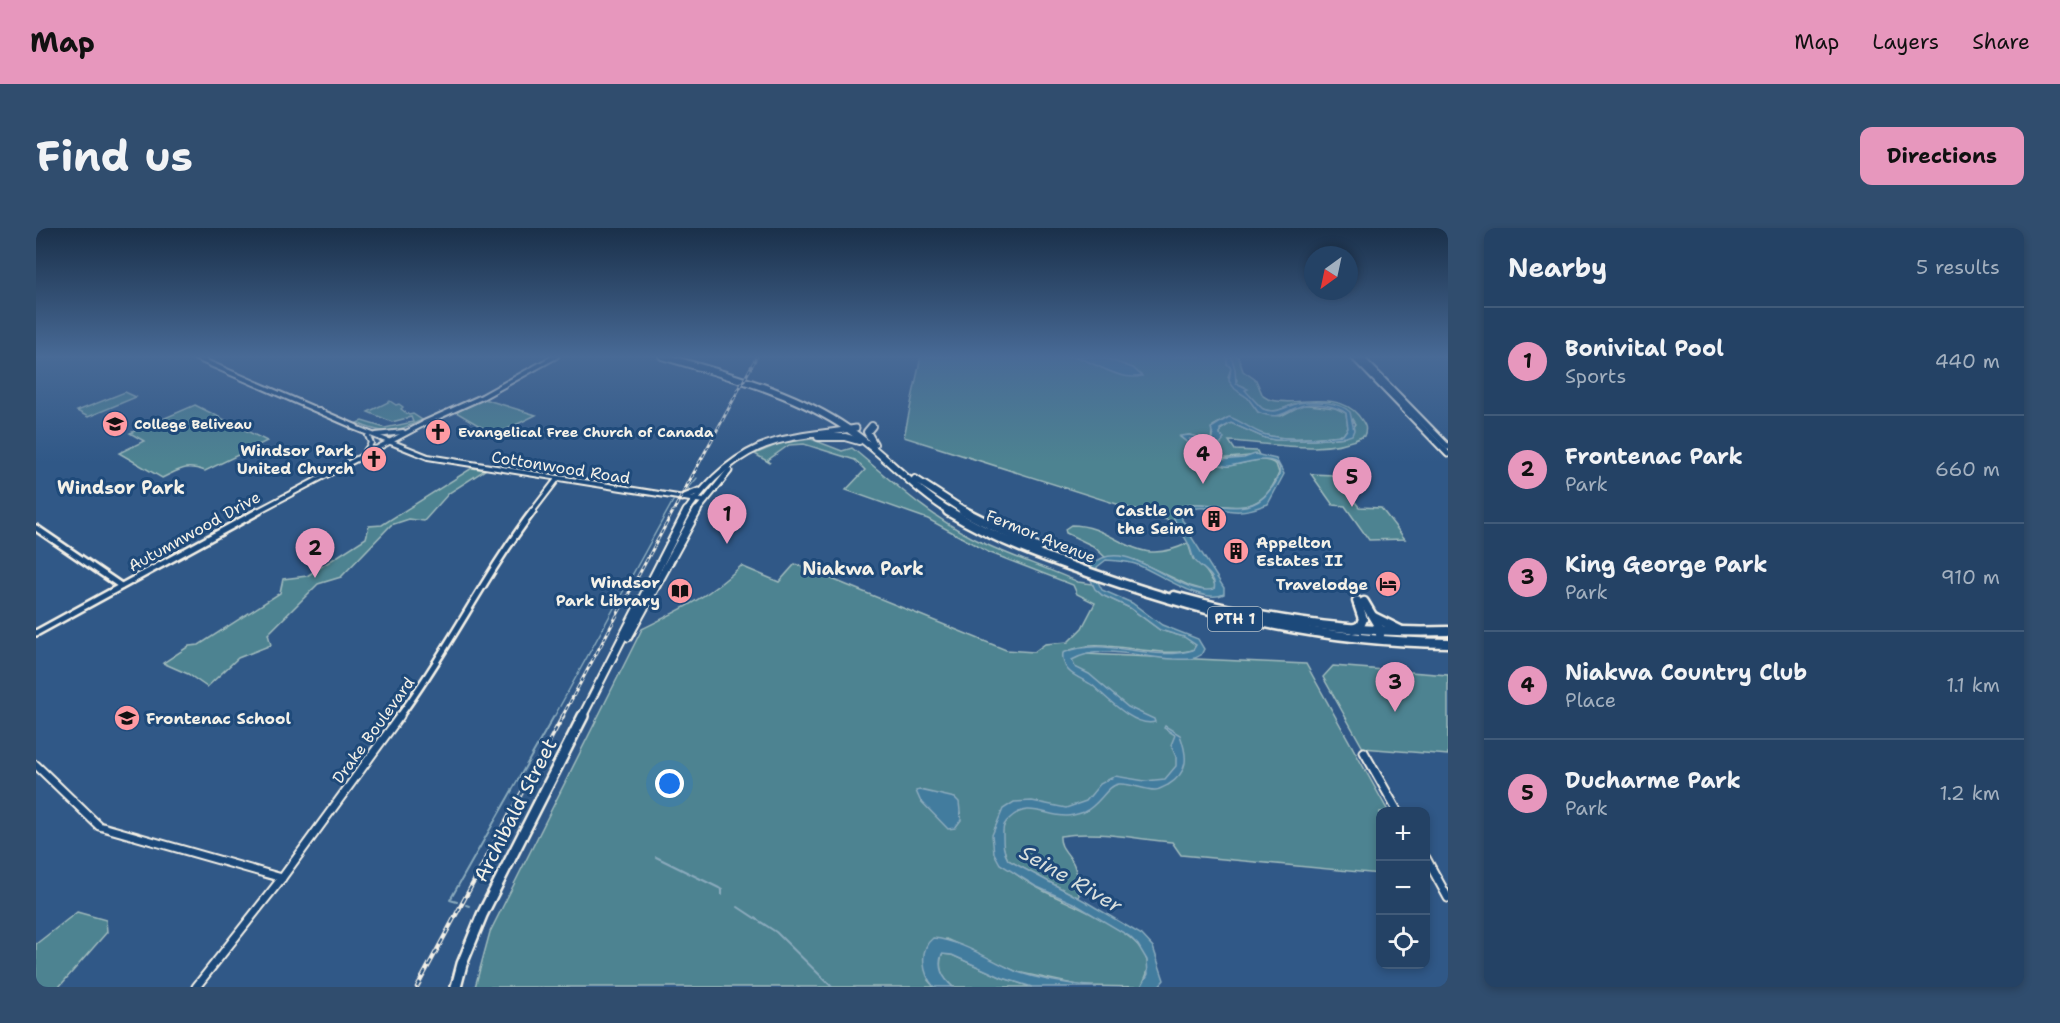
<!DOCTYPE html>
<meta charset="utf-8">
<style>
body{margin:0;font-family:"Shantell Sans",sans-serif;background:#304d6e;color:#f1f3f6}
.controls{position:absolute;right:18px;bottom:18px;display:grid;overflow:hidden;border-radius:12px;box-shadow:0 3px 9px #0003}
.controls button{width:54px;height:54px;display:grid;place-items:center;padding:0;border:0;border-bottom:2px solid #415b79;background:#244265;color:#f1f3f6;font:30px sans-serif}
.compass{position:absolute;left:1268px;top:18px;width:54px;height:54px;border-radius:50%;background:#244265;box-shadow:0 3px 9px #0003;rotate:213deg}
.you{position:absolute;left:634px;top:556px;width:21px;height:21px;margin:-15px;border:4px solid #fff;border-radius:50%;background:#1a73e8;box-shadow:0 0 0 9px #1a73e833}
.badge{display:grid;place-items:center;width:39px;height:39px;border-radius:50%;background:#e797bd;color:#111;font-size:20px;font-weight:700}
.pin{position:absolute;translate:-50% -50px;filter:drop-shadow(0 2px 3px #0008)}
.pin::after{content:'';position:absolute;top:32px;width:21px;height:18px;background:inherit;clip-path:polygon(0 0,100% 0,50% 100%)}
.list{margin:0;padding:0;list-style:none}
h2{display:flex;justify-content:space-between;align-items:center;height:78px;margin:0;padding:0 24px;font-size:26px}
h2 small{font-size:20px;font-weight:400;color:#a3b0bf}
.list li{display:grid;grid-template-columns:39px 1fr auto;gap:18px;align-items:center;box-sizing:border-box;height:108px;padding:0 24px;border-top:2px solid #415b79}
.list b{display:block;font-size:22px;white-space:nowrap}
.list p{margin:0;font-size:20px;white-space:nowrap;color:#a3b0bf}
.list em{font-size:20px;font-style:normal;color:#a3b0bf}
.icon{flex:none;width:33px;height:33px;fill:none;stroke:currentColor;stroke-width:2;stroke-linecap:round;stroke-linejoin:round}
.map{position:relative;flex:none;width:1412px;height:759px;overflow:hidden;border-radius:12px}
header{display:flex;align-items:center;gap:36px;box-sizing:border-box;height:84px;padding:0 30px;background:#e797bd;color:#111}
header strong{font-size:28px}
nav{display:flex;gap:33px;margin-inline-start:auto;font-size:21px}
.intro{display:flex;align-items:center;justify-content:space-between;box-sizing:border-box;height:144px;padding:0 36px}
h1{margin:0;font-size:42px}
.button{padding:15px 27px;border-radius:12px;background:#e797bd;color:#111;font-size:21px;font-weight:700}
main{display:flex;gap:36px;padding:0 36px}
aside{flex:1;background:#244265;border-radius:12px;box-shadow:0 3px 9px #0003}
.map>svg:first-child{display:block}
.green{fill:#4d8391;stroke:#a0babc;stroke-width:1.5}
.water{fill:#437b9e;stroke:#8aaabc;stroke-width:1.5}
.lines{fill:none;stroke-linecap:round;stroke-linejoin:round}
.stream-far1{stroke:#8aaabc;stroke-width:1.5}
.stream{stroke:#8aaabc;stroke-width:2}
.minor-far2-casing{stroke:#f4f1e8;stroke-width:8}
.minor-far1-casing{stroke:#f4f1e8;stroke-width:10}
.minor-casing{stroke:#f4f1e8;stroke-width:11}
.major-far2-casing{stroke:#f4f1e8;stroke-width:9}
.major-far1-casing{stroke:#f4f1e8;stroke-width:11}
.major-casing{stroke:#f4f1e8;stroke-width:14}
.highway-far1-casing{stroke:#f4f1e8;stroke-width:10}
.highway-casing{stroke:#f4f1e8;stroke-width:13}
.minor-far2{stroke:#1f4a7a;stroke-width:4}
.minor-far1{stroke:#1f4a7a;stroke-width:5}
.minor{stroke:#1f4a7a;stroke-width:7}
.major-far2{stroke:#1f4a7a;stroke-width:5}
.major-far1{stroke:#1f4a7a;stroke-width:7}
.major{stroke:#1f4a7a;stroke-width:9}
.highway-far1{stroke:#1f4a7a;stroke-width:6}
.highway{stroke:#1f4a7a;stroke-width:8}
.rail-far1-casing{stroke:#f4f1e8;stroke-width:3}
.rail-casing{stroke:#f4f1e8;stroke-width:4.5}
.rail-far1{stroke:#1f4a7a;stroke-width:1.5;stroke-dasharray:4;stroke-linecap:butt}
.rail{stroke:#1f4a7a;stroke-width:2;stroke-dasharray:6;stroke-linecap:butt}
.labels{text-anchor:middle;stroke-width:6;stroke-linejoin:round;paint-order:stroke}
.far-poi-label{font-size:14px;font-weight:bold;fill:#f4f1e8;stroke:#1f4a7a;text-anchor:start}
.shield{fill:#1f4a7a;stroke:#b4bfc7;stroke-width:1.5}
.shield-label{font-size:15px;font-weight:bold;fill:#f4f1e8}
.poi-label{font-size:16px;font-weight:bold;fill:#f4f1e8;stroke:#1f4a7a;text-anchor:end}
.street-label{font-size:16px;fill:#f4f1e8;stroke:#1f4a7a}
.neighbourhood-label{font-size:18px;font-weight:bold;fill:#f4f1e8;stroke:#1f4a7a}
.near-street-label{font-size:20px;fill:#f4f1e8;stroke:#1f4a7a}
.near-water-label{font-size:21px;font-style:italic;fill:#d9dfdd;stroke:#1f4a7a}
</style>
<header>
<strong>Map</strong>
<nav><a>Map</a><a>Layers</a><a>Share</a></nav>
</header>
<div class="intro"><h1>Find us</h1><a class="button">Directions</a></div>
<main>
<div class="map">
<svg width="1412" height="759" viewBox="0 0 1412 759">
<rect width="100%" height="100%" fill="#305887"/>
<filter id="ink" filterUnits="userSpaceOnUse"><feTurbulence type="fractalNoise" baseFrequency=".0167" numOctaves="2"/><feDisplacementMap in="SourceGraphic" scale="12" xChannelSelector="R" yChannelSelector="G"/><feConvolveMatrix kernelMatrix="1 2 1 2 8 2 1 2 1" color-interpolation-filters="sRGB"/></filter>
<g filter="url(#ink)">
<g class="green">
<path d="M 885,128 L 1191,128 L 1191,136 L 1195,140 L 1192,149 L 1203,164 L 1212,170 L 1222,184 L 1228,186 L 1245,188 L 1266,177 L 1273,177 L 1299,180 L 1310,185 L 1312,200 L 1307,207 C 1281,209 1250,214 1226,206 C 1214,202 1203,194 1191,190 L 1177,198 L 1175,212 L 1153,207 L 1144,209 C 1154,216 1177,236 1186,237 C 1204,240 1222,225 1240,236 L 1243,245 C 1224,293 1193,275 1153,276 L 1138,291 L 1141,295 L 868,209 Z"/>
<path d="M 1195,128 L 1202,128 L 1207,143 L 1220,152 L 1227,168 L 1232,171 C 1258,180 1300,161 1322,187 C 1328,195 1332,199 1328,208 C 1289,228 1235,215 1193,213 L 1199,222 L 1221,223 L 1223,227 L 1182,231 L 1153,212 L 1178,217 L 1184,207 L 1184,202 L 1195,195 L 1229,210 L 1239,212 L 1278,212 L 1310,209 L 1319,196 L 1310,181 C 1293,178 1275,172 1258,176 C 1247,180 1239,186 1227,181 L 1210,165 L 1209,159 L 1200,155 L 1201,152 L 1198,148 Z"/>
<path d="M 89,164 L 100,169 L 52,189 L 41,183 Z"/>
<path d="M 448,171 L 500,187 L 459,207 L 420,184 Z"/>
<path d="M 354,173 L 360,177 L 363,176 L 367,179 L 365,181 L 373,187 L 377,186 L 386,192 C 358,205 349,208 321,195 L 326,193 L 349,200 L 377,194 L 375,189 L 356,194 L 332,184 Z"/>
<path d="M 159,177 L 231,213 L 169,243 C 149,236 145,241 126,250 L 83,225 L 108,213 L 94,205 Z"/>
<path d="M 775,211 L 806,223 L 816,220 C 855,252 890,286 935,309 C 969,327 1007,338 1042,354 L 1056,356 L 1066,367 L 1094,380 L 1124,402 L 1149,409 L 1160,417 L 1157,422 C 1119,432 1059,406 1029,425 L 1270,436 L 1352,583 L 1344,584 L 1344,646 L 1145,627 L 1136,614 C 1099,611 1062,602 1024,608 C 1023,620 1033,625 1038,637 C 1042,647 1043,658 1043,670 L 972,632 C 966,620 962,602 972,591 L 963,593 L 959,600 L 958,625 C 968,638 983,649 997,657 C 1024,674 1104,700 1111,733 C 1114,743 1109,750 1105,759 L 1046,758 L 981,744 L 910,711 L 892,752 L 898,759 L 439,759 L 454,704 L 606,401 C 646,381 672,369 705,338 L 743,354 L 759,336 L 970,422 L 998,424 L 1009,416 L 1032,414 L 1046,400 L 1059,375 L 1041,366 L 1037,357 L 952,324 L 892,291 L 810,262 L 829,242 L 819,232 L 768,216 L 753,217 L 732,232 L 734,235 L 719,226 L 745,215 Z"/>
<path d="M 436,240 L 449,242 L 413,265 L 388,293 L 373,291 L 355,297 L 305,349 L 282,356 L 232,406 L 235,417 L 202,430 L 171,459 L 152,446 L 127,435 L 153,418 L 163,417 L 244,365 L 247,351 L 271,348 L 330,310 L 333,298 L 346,297 Z"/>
<path d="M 1275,246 L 1298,247 L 1323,279 L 1345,280 L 1369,311 L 1333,312 L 1309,278 L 1297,277 Z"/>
<path d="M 1035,297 C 1082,297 1096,343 1152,315 L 1157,331 L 1166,337 L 1180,358 L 1178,362 L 1171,363 L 1154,358 L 1099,332 L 1069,329 L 1057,318 L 1030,305 L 1029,301 Z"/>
<path d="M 1297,438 L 1412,447 L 1412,527 L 1327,520 L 1287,449 Z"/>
<path d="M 41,684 L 70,692 L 71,704 L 23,759 L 0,759 L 0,716 Z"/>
<path d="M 906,726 L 916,727 L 967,750 L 996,759 L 917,759 C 905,749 902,740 906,726 Z"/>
</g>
<g class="water">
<path d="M 1037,128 L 1063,128 L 1097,140 L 1106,148 C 1084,154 1057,133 1037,128 Z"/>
<path d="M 1191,128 L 1195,128 L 1199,141 L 1200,155 L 1212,161 L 1209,162 C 1210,163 1224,179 1227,181 C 1241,187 1250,178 1263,175 C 1277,172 1304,174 1314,184 L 1318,202 L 1316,207 L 1310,209 L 1278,212 L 1239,212 L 1229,210 L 1195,195 L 1184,201 L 1184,207 L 1188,210 L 1185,216 L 1178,217 L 1153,211 L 1184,232 L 1208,230 L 1219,226 L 1240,231 L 1248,246 L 1232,276 C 1221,280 1210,284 1198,283 C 1180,282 1163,275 1146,285 L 1146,292 L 1151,298 L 1156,310 L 1188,360 L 1188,366 C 1167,377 1122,345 1102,337 C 1092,333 1080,333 1070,332 L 1061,339 L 1061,352 L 1066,362 L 1096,375 L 1126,397 L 1162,411 L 1168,421 L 1165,427 C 1156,433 1147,431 1137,431 C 1106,430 1065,415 1036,432 L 1039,439 L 1053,446 L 1092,479 L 1118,491 L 1119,494 C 1099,500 1070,469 1056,457 C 1049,452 1038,449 1032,442 C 1028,438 1026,430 1027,425 C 1070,407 1114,435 1157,422 L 1160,417 L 1148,409 L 1124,402 L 1094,380 L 1066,367 L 1059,361 L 1053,348 L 1056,337 C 1090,304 1143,371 1178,361 C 1182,347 1163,340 1158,331 C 1156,328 1155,321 1153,317 C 1148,306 1136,294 1137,282 C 1167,264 1210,296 1233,263 C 1237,259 1241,253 1243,247 C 1249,221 1204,236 1194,238 C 1184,240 1176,231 1168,229 L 1171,229 C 1164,220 1150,216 1144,208 L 1153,207 L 1175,212 L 1177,208 L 1175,200 L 1193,189 C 1206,193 1215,202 1227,206 C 1251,214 1282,209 1307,207 L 1312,200 L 1310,185 C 1301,178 1280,174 1268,177 C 1248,182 1246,194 1222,184 L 1212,170 L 1199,161 L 1193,153 L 1195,140 L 1191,135 Z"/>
<path d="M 1129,498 L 1144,507 C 1152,529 1153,544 1132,557 C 1127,559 1124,562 1119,562 C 1107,562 1095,555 1083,556 C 1071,557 1063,578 1048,584 C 1042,586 1036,588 1030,588 C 1009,588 992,573 974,590 C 968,595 967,598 967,606 C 967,616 967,623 972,632 L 1047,672 L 1106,707 L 1117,719 L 1128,752 L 1122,759 L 1105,759 L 1112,746 L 1111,732 L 1102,717 L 1093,708 L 1037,675 L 999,658 L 964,636 L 958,625 L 956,607 L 967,581 L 978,574 L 996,573 L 1030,580 L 1050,573 L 1064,556 L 1079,548 L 1109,553 L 1129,551 L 1140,538 L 1140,529 L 1135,517 L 1139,507 L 1128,500 Z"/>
<path d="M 884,562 L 919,570 L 923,574 L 925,592 L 919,600 L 912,601 L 884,572 L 880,563 Z"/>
<path d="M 897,710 C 924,712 954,732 979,743 C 1000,751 1038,757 1061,759 L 996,759 L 967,750 L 916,727 L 906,726 C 901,739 906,749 917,759 L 898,759 C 887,747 882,722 897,710 Z"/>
</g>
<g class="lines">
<g class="stream-far1">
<path d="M 651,262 L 661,250"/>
<path d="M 518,489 L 637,273"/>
</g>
<g class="stream">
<path d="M 620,629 L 683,660 L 686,662 L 686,667"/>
<path d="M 421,674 L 414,672 L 518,488"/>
<path d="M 430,677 L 433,678"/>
<path d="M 702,679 L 740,704 L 796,759"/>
</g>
<g class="minor-far2-casing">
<g id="minor-far2">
<path d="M 156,128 L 320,199"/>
<path d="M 388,195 L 446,169 L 520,128"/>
<path d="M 317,199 L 392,229 L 667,273"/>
<path d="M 340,207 L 367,204"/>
<path d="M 330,223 L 335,215 L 332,208"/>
<path d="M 220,284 L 391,194"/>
<path d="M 496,284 L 522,250"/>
</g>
</g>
<g class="minor-far1-casing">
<g id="minor-far1">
<path d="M 0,300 L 85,358"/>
<path d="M 0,405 L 223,283"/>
<path d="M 363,489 C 412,423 448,348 497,283"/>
</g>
</g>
<g class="minor-casing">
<g id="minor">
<path d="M 1328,524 L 1362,584"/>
<path d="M 0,537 L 63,598 L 246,650"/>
<path d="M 1390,630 L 1412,670"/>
<path d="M 160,759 L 246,650 L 364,488"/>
</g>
</g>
<g class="major-far2-casing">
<g id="major-far2">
<path d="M 1317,128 L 1412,226"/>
<path d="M 1323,128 L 1412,219"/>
<path d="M 646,270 L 663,263"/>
<path d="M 650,284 C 672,252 703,223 741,213 C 767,206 794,205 820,200"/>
<path d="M 660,284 L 693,243"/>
</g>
</g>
<g class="major-far1-casing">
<g id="major-far1">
<path d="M 592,409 L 661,283"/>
<path d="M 546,489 L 651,283"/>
</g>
</g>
<g class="major-casing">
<path id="major" d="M 420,759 L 426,736 L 446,687 L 547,488"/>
</g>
<g class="highway-far1-casing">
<g id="highway-far1">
<path d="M 626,128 C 689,147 757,163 812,201 C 849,226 877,261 915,284"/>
<path d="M 836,198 L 831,204 L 838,216"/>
<path d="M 782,209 L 809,209 L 823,213"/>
<path d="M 879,251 L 930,284"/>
</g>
</g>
<g class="highway-casing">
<g id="highway">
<path d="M 912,283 C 960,312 1011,330 1063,348 C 1179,388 1289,414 1412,415"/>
<path d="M 927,283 L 1001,320"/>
<path d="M 1138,368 C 1229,393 1318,406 1412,403"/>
<path d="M 1328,374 L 1344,401 L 1344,407"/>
<path d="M 1338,389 L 1364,402"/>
<path d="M 1317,401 L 1324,398 L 1327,391 L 1321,373"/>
</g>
</g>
<use href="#minor-far2" class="minor-far2"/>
<use href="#minor-far1" class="minor-far1"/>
<use href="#minor" class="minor"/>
<use href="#major-far2" class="major-far2"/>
<use href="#major-far1" class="major-far1"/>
<use href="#major" class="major"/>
<use href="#highway-far1" class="highway-far1"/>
<use href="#highway" class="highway"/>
<g class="rail-far1-casing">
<path id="rail-far1" d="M 526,489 L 721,128"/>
</g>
<g class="rail-casing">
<path id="rail" d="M 381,759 L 527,488"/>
</g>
<use href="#rail-far1" class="rail-far1"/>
<use href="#rail" class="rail"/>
</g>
</g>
<linearGradient id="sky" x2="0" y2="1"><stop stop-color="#1a304a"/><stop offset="0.55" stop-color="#486a96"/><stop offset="1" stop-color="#486a96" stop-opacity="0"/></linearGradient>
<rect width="1412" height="234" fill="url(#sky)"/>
<defs>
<g id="school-disc" transform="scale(1.35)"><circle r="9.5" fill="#ff9aa2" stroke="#1f4a7a"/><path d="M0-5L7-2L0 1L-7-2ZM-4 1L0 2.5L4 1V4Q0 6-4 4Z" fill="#111"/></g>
<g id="church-disc" transform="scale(1.35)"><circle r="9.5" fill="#ff9aa2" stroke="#1f4a7a"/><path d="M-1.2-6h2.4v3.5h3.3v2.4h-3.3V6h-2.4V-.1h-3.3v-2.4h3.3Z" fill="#111"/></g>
<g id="building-disc" transform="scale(1.35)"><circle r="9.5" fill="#ff9aa2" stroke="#1f4a7a"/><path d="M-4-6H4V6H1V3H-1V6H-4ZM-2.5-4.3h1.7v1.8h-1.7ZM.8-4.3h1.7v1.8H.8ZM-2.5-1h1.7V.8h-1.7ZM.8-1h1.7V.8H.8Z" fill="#111"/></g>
<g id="hotel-disc" transform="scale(1.35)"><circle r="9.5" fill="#ff9aa2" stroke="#1f4a7a"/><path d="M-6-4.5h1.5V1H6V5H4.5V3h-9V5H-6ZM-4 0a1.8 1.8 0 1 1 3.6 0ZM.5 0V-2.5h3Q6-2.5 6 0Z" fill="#111"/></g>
<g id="library-disc" transform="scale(1.35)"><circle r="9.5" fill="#ff9aa2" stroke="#1f4a7a"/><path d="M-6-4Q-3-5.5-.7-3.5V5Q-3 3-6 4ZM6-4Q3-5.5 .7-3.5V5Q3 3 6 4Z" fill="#111"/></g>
</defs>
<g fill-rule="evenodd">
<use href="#school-disc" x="79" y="196"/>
<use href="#church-disc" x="402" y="204"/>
<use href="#church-disc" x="338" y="231"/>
<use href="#building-disc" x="1178" y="291"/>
<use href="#building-disc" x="1200" y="323"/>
<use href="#hotel-disc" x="1352" y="356"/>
<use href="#library-disc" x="644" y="363"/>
<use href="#school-disc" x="91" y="490"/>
</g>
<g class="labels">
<g class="far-poi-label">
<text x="98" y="201">College Beliveau</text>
<text x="422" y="209">Evangelical Free Church of Canada</text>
</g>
<rect class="shield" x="1172" y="379" width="54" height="24" rx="4.5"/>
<g class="shield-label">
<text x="1199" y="396">PTH 1</text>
</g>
<g class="poi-label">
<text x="318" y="228">Windsor Park<tspan x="318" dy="18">United Church</tspan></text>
<text x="1158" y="288">Castle on<tspan x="1158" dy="18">the Seine</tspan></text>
<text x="1220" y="320" text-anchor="start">Appelton<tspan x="1220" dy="18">Estates II</tspan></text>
<text x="624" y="360">Windsor<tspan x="624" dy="18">Park Library</tspan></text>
<text x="1332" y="362">Travelodge</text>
<text x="110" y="496" text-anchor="start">Frontenac School</text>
</g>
<g class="street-label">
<text transform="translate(525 239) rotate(9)" y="6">Cottonwood Road</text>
<text transform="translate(158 303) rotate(-29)" y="6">Autumnwood Drive</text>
<text transform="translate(1005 308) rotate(22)" y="6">Fermor Avenue</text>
<text transform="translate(337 502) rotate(-54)" y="6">Drake Boulevard</text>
</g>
<g class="neighbourhood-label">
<text x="85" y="266">Windsor Park</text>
<text x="827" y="347">Niakwa Park</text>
</g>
<g class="near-street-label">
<text transform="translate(479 582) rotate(-63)" y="7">Archibald Street</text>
</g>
<g class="near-water-label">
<text transform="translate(1035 651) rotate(30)" y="7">Seine River</text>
</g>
</g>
</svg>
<div class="controls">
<button>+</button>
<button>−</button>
<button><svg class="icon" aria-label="locate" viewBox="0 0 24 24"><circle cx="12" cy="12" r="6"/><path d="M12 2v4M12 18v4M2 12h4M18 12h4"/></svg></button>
</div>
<svg class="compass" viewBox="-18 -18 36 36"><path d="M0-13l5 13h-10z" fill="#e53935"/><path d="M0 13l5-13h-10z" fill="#a3b0bf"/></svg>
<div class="you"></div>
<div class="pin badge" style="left:691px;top:316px">1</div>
<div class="pin badge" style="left:279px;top:350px">2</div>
<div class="pin badge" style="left:1359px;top:484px">3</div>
<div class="pin badge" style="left:1167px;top:256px">4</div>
<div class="pin badge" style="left:1316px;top:279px">5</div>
</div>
<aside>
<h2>Nearby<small>5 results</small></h2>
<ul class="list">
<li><span class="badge">1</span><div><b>Bonivital Pool</b><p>Sports</p></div><em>440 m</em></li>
<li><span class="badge">2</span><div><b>Frontenac Park</b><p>Park</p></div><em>660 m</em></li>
<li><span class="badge">3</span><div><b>King George Park</b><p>Park</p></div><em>910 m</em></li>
<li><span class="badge">4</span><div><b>Niakwa Country Club</b><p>Place</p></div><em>1.1 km</em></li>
<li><span class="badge">5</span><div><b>Ducharme Park</b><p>Park</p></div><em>1.2 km</em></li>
</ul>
</aside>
</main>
